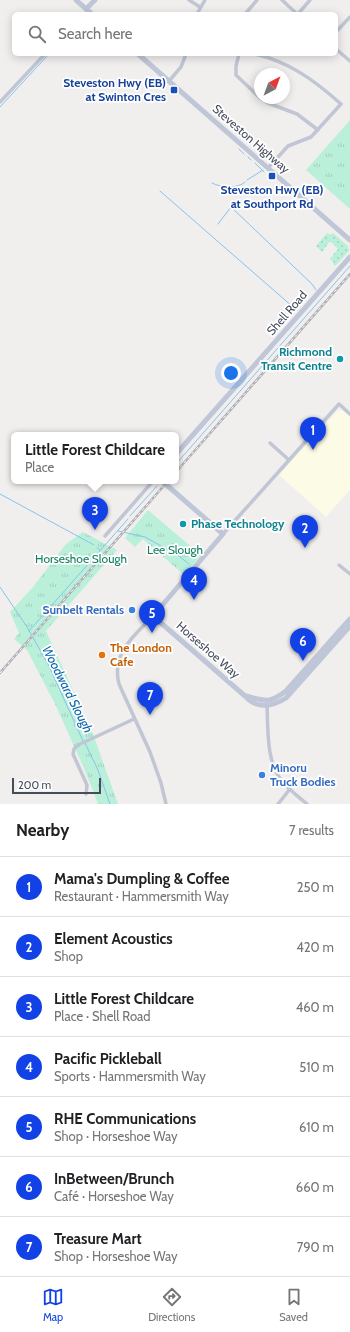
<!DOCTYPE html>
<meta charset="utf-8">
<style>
body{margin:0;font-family:Cabin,sans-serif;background:#f6f6f6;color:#202124}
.compass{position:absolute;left:254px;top:68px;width:36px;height:36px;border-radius:50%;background:#fff;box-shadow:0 2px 10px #0003;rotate:41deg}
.scale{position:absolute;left:12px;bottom:10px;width:89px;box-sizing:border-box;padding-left:4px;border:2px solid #454c5c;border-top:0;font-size:11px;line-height:14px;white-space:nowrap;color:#454c5c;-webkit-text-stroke:3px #fff;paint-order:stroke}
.you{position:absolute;left:231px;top:373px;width:14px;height:14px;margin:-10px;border:3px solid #fff;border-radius:50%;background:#1a73e8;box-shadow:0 0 0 6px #1a73e833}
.badge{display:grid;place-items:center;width:26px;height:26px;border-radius:50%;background:#1242e6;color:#fff;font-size:13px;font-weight:700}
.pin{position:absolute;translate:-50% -33px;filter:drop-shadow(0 1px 2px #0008)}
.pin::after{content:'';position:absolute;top:21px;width:14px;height:12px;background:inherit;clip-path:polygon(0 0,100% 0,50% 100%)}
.popup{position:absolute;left:11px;top:432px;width:168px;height:52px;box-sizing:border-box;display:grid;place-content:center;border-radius:6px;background:#fff;filter:drop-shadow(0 1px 3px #0005);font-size:13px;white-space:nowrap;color:#757577}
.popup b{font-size:15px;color:#202124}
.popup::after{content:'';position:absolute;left:50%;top:100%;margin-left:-8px;border:8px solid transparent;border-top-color:#fff}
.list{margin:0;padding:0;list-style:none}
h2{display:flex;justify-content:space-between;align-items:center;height:52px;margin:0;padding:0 16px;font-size:17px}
h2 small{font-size:13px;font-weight:400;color:#757577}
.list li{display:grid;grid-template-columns:26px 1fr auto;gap:12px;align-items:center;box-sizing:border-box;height:60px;padding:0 16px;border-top:1px solid #e0e0e0}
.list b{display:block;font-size:15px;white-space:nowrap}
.list p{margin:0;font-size:13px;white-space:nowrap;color:#757577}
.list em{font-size:13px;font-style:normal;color:#757577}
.icon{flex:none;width:22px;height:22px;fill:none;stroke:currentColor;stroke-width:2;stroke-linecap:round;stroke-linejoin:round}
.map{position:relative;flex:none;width:350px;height:804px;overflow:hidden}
.search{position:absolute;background:#fff;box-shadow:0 2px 10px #0003;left:12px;right:12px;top:12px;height:44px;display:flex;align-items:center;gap:10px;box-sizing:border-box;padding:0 14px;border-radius:6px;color:#757577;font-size:15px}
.sheet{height:472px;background:#fff}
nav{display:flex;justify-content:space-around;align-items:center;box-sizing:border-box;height:56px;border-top:1px solid #e0e0e0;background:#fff;font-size:11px;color:#757577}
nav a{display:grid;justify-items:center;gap:2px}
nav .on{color:#1242e6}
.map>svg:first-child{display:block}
.commercial{fill:#fcfbe6}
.park{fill:url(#park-tufts)}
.garden{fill:url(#garden-dots)}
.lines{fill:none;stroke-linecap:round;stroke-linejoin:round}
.stream{stroke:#85c3ef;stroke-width:1}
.street{stroke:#c0c6d4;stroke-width:3.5}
.secondary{stroke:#bfc6d8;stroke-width:5}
.rail-casing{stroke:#b0b1b9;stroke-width:2.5}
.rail{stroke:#fff;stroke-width:1;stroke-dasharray:3;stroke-linecap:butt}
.transit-dot{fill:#1a4fb4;stroke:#fff;stroke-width:1.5}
.culture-dot{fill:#0f9aa8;stroke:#fff;stroke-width:1.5}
.shop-dot{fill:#3f7fe0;stroke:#fff;stroke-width:1.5}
.food-dot{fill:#e8710a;stroke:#fff;stroke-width:1.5}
.labels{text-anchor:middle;stroke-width:3.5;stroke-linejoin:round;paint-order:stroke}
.transit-label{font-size:12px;font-weight:bold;fill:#164399;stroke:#fff;text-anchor:end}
.street-label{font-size:12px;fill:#454c5c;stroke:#fff}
.culture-label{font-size:12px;font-weight:bold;fill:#0d838f;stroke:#fff;text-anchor:end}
.park-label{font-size:12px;fill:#138061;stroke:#fff}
.shop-label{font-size:12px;font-weight:bold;fill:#366cbe;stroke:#fff;text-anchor:end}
.food-label{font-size:12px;font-weight:bold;fill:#c56008;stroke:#fff;text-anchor:start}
.water-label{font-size:13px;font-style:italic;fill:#0767ad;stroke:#fff}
</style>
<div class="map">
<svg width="350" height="804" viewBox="0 0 350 804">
<defs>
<pattern id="park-tufts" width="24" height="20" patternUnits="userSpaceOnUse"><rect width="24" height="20" fill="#baf0da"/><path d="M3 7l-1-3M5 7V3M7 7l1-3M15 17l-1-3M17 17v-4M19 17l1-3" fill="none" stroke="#a1cfbe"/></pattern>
<pattern id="garden-dots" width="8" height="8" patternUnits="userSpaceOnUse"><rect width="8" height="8" fill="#baf0da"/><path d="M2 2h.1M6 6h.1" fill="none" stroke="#a1cfbe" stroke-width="1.8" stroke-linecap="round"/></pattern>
</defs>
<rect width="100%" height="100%" fill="#f1eeee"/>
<path class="commercial" d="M 338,410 L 343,411 L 350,417 L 350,490 L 326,517 L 279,475 Z"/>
<g class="park">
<path d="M 350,120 L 350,209 L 306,170 Z"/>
<path d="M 148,510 L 201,555 L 184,575 L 143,539 L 135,547 L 125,538 Z"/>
<path d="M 83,532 L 117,550 L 46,631 L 93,734 L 118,804 L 98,804 L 86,773 L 56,706 L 27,650 L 14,639 L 19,633 L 10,612 L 33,587 L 66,544 Z"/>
</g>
<path class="garden" d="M 327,233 L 330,235 L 333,233 L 348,246 L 349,251 L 335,266 L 333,264 L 334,263 L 330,259 L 338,249 L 330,241 L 322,252 L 316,246 Z"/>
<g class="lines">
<g class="stream">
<path d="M 0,107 L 49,54"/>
<path d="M 239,149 L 244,154"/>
<path d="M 248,157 L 251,160"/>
<path d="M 255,163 L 264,172"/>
<path d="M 247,180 L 263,170"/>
<path d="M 212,183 C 221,188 238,189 245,182"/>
<path d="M 160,191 L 293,307"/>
<path d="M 218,224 L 231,207 L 312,284 L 316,290"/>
<path d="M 176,464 L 350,266"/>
<path d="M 0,494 L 94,545"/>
<path d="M 130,516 L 157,486"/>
<path d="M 118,531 L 145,537 L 179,556 L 189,564"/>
<path d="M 97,548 L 100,550"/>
<path d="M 0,587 L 27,627 L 49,666 L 83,741"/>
<path d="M 29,631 L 128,519"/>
<path d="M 85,743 L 98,770 L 110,804"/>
</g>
<g class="street">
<path d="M 189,0 L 200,7"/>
<path d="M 282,0 L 297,14"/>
<path d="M 246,13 L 257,0"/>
<path d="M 197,14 L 205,0"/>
<path d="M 298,14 L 310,0"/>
<path d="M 336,32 L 350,17"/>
<path d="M 336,49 L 350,61"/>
<path d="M 239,54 L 236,66 L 236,75 L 260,98"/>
<path d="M 255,54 C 290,62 315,81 341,104 L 311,137 L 288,146 L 268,168"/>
<path d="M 169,81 L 181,67 L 186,54"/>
<path d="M 260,98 L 268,103 L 297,114 L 318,130"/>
<path d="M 0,102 L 45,54"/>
<path d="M 270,443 L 289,460"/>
<path d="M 223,534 L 339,404 L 350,414"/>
<path d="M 105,536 L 153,481"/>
<path d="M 339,565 L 350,574"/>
<path d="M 153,616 C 134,636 111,653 119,684 L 150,752 L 161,783 L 166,804"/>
<path d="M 267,704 C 268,727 266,763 282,781 C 289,790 299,797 307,804"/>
<path d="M 86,794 L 87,785 L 73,754 L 74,749 L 78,745 L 134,719"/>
<path d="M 278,804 L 290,789"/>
</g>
<g class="secondary">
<path d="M 76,0 L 92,14"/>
<path d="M 86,9 L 95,0"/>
<path d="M 138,54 L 350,240"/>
<path d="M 176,454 L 350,257"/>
<path d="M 162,481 L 223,534 L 153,616 L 245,696 C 256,709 272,707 286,698 L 350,626"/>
<path d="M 246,696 C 265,701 269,704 286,691 L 350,619"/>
</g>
<g class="rail-casing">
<g id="rail">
<path d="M 176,472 L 350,274"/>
<path d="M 0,673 L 168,481"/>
</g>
</g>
<use href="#rail" class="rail"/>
</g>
<g class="transit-dot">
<rect x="170" y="86" width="8" height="8" rx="2"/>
<rect x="268" y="172" width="8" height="8" rx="2"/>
</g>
<g class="culture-dot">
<circle cx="340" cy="359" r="4"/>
<circle cx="183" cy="524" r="4"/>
</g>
<g class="shop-dot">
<circle cx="132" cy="610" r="4"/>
<circle cx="262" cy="775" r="4"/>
</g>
<circle class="food-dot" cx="102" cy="655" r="4"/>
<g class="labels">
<g class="transit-label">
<text x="166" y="87">Steveston Hwy (EB)<tspan x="166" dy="14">at Swinton Cres</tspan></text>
<text x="272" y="194" text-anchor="middle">Steveston Hwy (EB)<tspan x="272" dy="14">at Southport Rd</tspan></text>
</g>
<g class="street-label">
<text transform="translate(251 139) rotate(41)" y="4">Steveston Highway</text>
<text transform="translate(287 313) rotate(-49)" y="4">Shell Road</text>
<text transform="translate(208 650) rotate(41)" y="4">Horseshoe Way</text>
</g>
<g class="culture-label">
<text x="332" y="356">Richmond<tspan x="332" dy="14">Transit Centre</tspan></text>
<text x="191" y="528" text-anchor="start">Phase Technology</text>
</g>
<g class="park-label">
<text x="175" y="554">Lee Slough</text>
<text x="81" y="563">Horseshoe Slough</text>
</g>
<g class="shop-label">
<text x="124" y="614">Sunbelt Rentals</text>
<text x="270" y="772" text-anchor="start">Minoru<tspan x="270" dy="14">Truck Bodies</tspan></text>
</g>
<g class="food-label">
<text x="110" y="652">The London<tspan x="110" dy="14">Cafe</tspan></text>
</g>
<g class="water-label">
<text transform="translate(68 689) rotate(63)" y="5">Woodward Slough</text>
</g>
</g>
</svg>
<svg class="compass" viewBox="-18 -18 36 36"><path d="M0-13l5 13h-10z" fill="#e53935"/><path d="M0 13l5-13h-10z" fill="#757577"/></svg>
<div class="scale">200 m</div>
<div class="you"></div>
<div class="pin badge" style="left:313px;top:450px">1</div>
<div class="pin badge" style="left:305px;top:548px">2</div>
<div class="pin badge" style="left:95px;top:530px">3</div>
<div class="popup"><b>Little Forest Childcare</b>Place</div>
<div class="pin badge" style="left:194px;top:600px">4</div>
<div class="pin badge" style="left:152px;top:633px">5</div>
<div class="pin badge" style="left:303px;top:661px">6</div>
<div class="pin badge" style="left:150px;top:715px">7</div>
<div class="search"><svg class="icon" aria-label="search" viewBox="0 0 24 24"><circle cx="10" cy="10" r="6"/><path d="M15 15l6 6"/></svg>Search here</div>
</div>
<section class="sheet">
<h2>Nearby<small>7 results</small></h2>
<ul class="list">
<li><span class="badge">1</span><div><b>Mama's Dumpling &amp; Coffee</b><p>Restaurant · Hammersmith Way</p></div><em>250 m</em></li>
<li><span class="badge">2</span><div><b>Element Acoustics</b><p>Shop</p></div><em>420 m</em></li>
<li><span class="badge">3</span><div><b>Little Forest Childcare</b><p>Place · Shell Road</p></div><em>460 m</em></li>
<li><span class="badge">4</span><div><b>Pacific Pickleball</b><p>Sports · Hammersmith Way</p></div><em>510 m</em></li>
<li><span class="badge">5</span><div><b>RHE Communications</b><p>Shop · Horseshoe Way</p></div><em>610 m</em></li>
<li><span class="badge">6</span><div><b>InBetween/Brunch</b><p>Café · Horseshoe Way</p></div><em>660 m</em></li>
<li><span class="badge">7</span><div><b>Treasure Mart</b><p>Shop · Horseshoe Way</p></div><em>790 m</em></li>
</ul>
</section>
<nav>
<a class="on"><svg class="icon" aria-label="map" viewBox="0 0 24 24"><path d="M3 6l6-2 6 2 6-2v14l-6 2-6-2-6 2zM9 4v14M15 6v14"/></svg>Map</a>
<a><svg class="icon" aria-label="directions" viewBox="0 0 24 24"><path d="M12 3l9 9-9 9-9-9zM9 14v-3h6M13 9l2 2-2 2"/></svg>Directions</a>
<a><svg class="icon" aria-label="saved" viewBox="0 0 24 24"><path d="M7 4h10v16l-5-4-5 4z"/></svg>Saved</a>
</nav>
